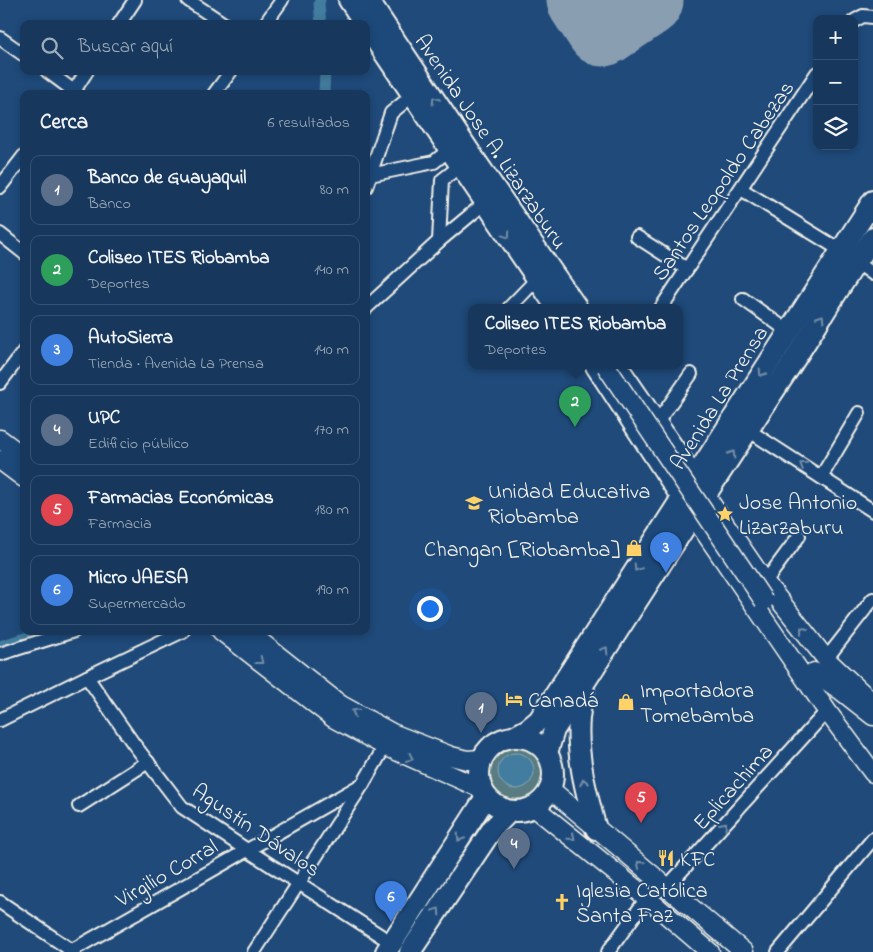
<!DOCTYPE html>
<html lang="es">
<meta charset="utf-8">
<style>
body{margin:0;font-family:"Indie Flower",sans-serif;background:#244365;color:#f1f3f6}
.controls{position:absolute;right:15px;top:15px;display:grid;overflow:hidden;border-radius:10px;box-shadow:0 2px 8px #0003}
.controls button{width:45px;height:45px;display:grid;place-items:center;padding:0;border:0;border-bottom:1px solid #365272;background:#17385c;color:#f1f3f6;font:25px sans-serif}
.you{position:absolute;left:429px;top:608px;width:18px;height:18px;margin:-12px;border:4px solid #fff;border-radius:50%;background:#1a73e8;box-shadow:0 0 0 8px #1a73e833}
.badge{display:grid;place-items:center;width:32px;height:32px;border-radius:50%;background:#ffd166;color:#fff;font-size:16px;font-weight:700}
.pin{position:absolute;translate:-50% -41px;filter:drop-shadow(0 1px 2px #0008)}
.pin::after{content:'';position:absolute;top:26px;width:18px;height:15px;background:inherit;clip-path:polygon(0 0,100% 0,50% 100%)}
.popup{position:absolute;left:468px;top:304px;width:215px;height:65px;box-sizing:border-box;display:grid;place-content:center;border-radius:10px;background:#17385c;filter:drop-shadow(0 1px 4px #0005);font-size:16px;white-space:nowrap;color:#9eacbb}
.popup b{font-size:19px;color:#f1f3f6}
.popup::after{content:'';position:absolute;left:50%;top:100%;margin-left:-10px;border:10px solid transparent;border-top-color:#17385c}
.list{margin:0;padding:0;list-style:none}
h2{display:flex;justify-content:space-between;align-items:center;height:65px;margin:0;padding:0 20px;font-size:21px}
h2 small{font-size:16px;font-weight:400;color:#9eacbb}
.list li{display:grid;grid-template-columns:32px 1fr auto;gap:15px;align-items:center;box-sizing:border-box;height:70px;margin:0 10px 10px;padding:0 10px;border:1px solid #365272;border-radius:10px}
.list b{display:block;font-size:19px;white-space:nowrap}
.list p{margin:0;font-size:16px;white-space:nowrap;color:#9eacbb}
.list em{font-size:16px;font-style:normal;color:#9eacbb}
.icon{flex:none;width:28px;height:28px;fill:none;stroke:currentColor;stroke-width:2;stroke-linecap:round;stroke-linejoin:round}
.map{position:relative;flex:none;width:873px;height:952px;overflow:hidden}
.search{position:absolute;background:#17385c;box-shadow:0 2px 8px #0003;left:20px;top:20px;width:350px;height:55px;display:flex;align-items:center;gap:12px;box-sizing:border-box;padding:0 18px;border-radius:10px;color:#9eacbb;font-size:19px}
.panel{position:absolute;background:#17385c;box-shadow:0 2px 8px #0003;left:20px;top:90px;width:350px;height:545px;border-radius:10px}
.map>svg:first-child{display:block}
.green{fill:#597c81;stroke:#a6b6b4}
.water{fill:#437b9e;stroke:#8aaabc}
.lines{fill:none;stroke-linecap:round;stroke-linejoin:round}
.canal{stroke:#437b9e;stroke-width:11}
.runway{stroke:#8a9eb1;stroke-width:75}
.street-casing{stroke:#f4f1e8;stroke-width:16}
.secondary-casing{stroke:#f4f1e8;stroke-width:21}
.primary-casing{stroke:#f4f1e8;stroke-width:24}
.street{stroke:#1f4a7a;stroke-width:12}
.secondary{stroke:#1f4a7a;stroke-width:18}
.primary{stroke:#1f4a7a;stroke-width:20}
.secondary-bridge-casing{stroke:#f4f1e8;stroke-width:21;stroke-linecap:butt}
.secondary-bridge{stroke:#1f4a7a;stroke-width:18}
.oneway{stroke:#748da6}
.labels{text-anchor:middle;stroke-width:4;stroke-linejoin:round;paint-order:stroke}
.street-label{font-size:22px;fill:#f4f1e8;stroke:#1f4a7a}
.poi-label{font-size:22px;fill:#f4f1e8;stroke:#1f4a7a;text-anchor:start}
</style>
<div class="map">
<svg width="873" height="952" viewBox="0 0 873 952">
<rect width="100%" height="100%" fill="#1f4a7a"/>
<filter id="ink" filterUnits="userSpaceOnUse"><feTurbulence type="fractalNoise" baseFrequency=".02" numOctaves="2"/><feDisplacementMap in="SourceGraphic" scale="10" xChannelSelector="R" yChannelSelector="G"/><feConvolveMatrix kernelMatrix="1 2 1 2 8 2 1 2 1" color-interpolation-filters="sRGB"/></filter>
<g filter="url(#ink)">
<circle class="green" cx="516" cy="772" r="27"/>
<circle class="water" cx="516" cy="771" r="18"/>
<g class="lines">
<g class="canal">
<path d="M 320,0 L 319,4 L 321,24"/>
<path d="M 324,94 L 325,71"/>
<path d="M 0,646 L 47,631"/>
</g>
<path class="runway" d="M 584,0 L 603,29 L 646,0"/>
<g class="street-casing">
<g id="street">
<path d="M 188,0 L 224,24"/>
<path d="M 854,21 L 863,16 L 873,17"/>
<path d="M 119,24 L 135,0"/>
<path d="M 265,24 L 282,0"/>
<path d="M 0,38 L 24,55"/>
<path d="M 47,71 L 78,94"/>
<path d="M 72,94 L 87,71"/>
<path d="M 214,94 L 231,71"/>
<path d="M 370,175 L 434,162 L 455,145"/>
<path d="M 0,187 L 24,156"/>
<path d="M 366,187 L 391,113 L 413,95"/>
<path d="M 741,189 L 840,250 L 873,274"/>
<path d="M 0,234 L 24,253"/>
<path d="M 637,237 L 687,269"/>
<path d="M 439,241 L 442,180 L 460,166"/>
<path d="M 743,299 L 788,331"/>
<path d="M 366,308 L 439,241 L 486,202"/>
<path d="M 509,308 L 537,279"/>
<path d="M 661,308 L 817,73"/>
<path d="M 0,383 L 24,351"/>
<path d="M 656,424 L 691,374"/>
<path d="M 748,430 L 873,511"/>
<path d="M 821,477 L 859,413"/>
<path d="M 765,582 L 799,536"/>
<path d="M 0,654 L 74,631"/>
<path d="M 826,659 L 873,599"/>
<path d="M 87,677 L 133,743 L 182,807 L 247,850 L 392,943"/>
<path d="M 0,720 L 87,677 L 183,631"/>
<path d="M 79,806 L 148,762"/>
<path d="M 667,887 L 827,711"/>
<path d="M 0,902 L 74,952"/>
<path d="M 69,952 L 363,784"/>
<path d="M 254,952 L 363,784 L 385,746"/>
<path d="M 608,952 L 647,898"/>
<path d="M 778,952 L 873,839"/>
</g>
</g>
<g class="secondary-casing">
<g id="secondary">
<path d="M 0,439 L 24,457"/>
<path d="M 0,460 L 24,478"/>
<path d="M 699,486 L 765,582 L 826,659 L 873,703"/>
<path d="M 686,505 L 827,711 L 873,773"/>
<path d="M 221,631 L 333,718 L 385,746 L 482,789"/>
<path d="M 247,631 L 341,705 L 392,733 L 451,756 L 467,760 L 481,759"/>
<path d="M 814,672 L 840,690 L 873,716"/>
<path d="M 550,789 L 744,952"/>
<path d="M 534,807 L 647,898 L 710,952"/>
</g>
</g>
<g class="primary-casing">
<g id="primary">
<path d="M 349,0 L 365,24"/>
<path d="M 368,0 L 473,157 L 577,308"/>
<path d="M 366,26 L 557,308"/>
<path d="M 596,366 L 682,498"/>
<path d="M 617,366 L 694,478"/>
<path d="M 584,691 C 582,700 580,709 579,718 C 576,756 586,792 596,829"/>
<path d="M 515,736 L 528,729 L 539,720 L 873,201"/>
<circle cx="516" cy="774" r="37"/>
<path d="M 547,753 L 554,730 C 632,609 709,488 789,368 C 817,325 843,280 873,238"/>
<path d="M 386,952 L 486,797"/>
<path d="M 410,952 L 493,828 L 510,811"/>
</g>
</g>
<use href="#street" class="street"/>
<use href="#secondary" class="secondary"/>
<use href="#primary" class="primary"/>
<g class="secondary-bridge-casing">
<path id="secondary-bridge" d="M 606,366 L 764,601"/>
</g>
<use href="#secondary-bridge" class="secondary-bridge"/>
</g>
<defs><path id="oneway-chevron" d="M-2-3.5L2.5 0L-2 3.5" fill="none" stroke-width="1.6" stroke-linecap="round" stroke-linejoin="round" transform="scale(1.25)"/></defs>
<g class="oneway">
<use href="#oneway-chevron" transform="translate(435 100) rotate(-124)"/>
<use href="#oneway-chevron" transform="translate(507 235) rotate(56)"/>
<use href="#oneway-chevron" transform="translate(821 318) rotate(-58)"/>
<use href="#oneway-chevron" transform="translate(762 373) rotate(122)"/>
<use href="#oneway-chevron" transform="translate(732 454) rotate(-57)"/>
<use href="#oneway-chevron" transform="translate(803 465) rotate(-147)"/>
<use href="#oneway-chevron" transform="translate(637 568) rotate(123)"/>
<use href="#oneway-chevron" transform="translate(803 630) rotate(-128)"/>
<use href="#oneway-chevron" transform="translate(605 650) rotate(-57)"/>
<use href="#oneway-chevron" transform="translate(260 661) rotate(38)"/>
<use href="#oneway-chevron" transform="translate(355 712) rotate(-151)"/>
<use href="#oneway-chevron" transform="translate(410 758) rotate(25)"/>
<use href="#oneway-chevron" transform="translate(584 782) rotate(-101)"/>
<use href="#oneway-chevron" transform="translate(724 825) rotate(-48)"/>
<use href="#oneway-chevron" transform="translate(572 837) rotate(39)"/>
<use href="#oneway-chevron" transform="translate(460 838) rotate(123)"/>
<use href="#oneway-chevron" transform="translate(640 864) rotate(-140)"/>
<use href="#oneway-chevron" transform="translate(437 911) rotate(-56)"/>
</g>
</g>
<defs>
<g id="school-bare" transform="scale(1.35)"><path d="M0-5L7-2L0 1L-7-2ZM-4 1L0 2.5L4 1V4Q0 6-4 4Z" fill="#ffd166" stroke="#1f4a7a" stroke-width="2.5" paint-order="stroke"/></g>
<g id="sight-bare" transform="scale(1.35)"><path d="M0-6L1.8-2.2L6-1.7L2.9 1.2L3.7 5.4L0 3.3L-3.7 5.4L-2.9 1.2L-6-1.7L-1.8-2.2Z" fill="#ffd166" stroke="#1f4a7a" stroke-width="2.5" paint-order="stroke"/></g>
<g id="shop-bare" transform="scale(1.35)"><path d="M-5-2.5h2.3a2.7 3.5 0 0 1 5.4 0H5L5.5 6h-11ZM-1.5-2.5h3a1.5 2.3 0 0 0-3 0Z" fill="#ffd166" stroke="#1f4a7a" stroke-width="2.5" paint-order="stroke"/></g>
<g id="hotel-bare" transform="scale(1.35)"><path d="M-6-4.5h1.5V1H6V5H4.5V3h-9V5H-6ZM-4 0a1.8 1.8 0 1 1 3.6 0ZM.5 0V-2.5h3Q6-2.5 6 0Z" fill="#ffd166" stroke="#1f4a7a" stroke-width="2.5" paint-order="stroke"/></g>
<g id="restaurant-bare" transform="scale(1.35)"><path d="M-5-6h1v4h1v-4h1v4h1v-4h1v5L-1.5 .5V6h-2V.5L-5-1ZM5-6V6H3V1.5H1.5Q1.5-4 5-6Z" fill="#ffd166" stroke="#1f4a7a" stroke-width="2.5" paint-order="stroke"/></g>
<g id="church-bare" transform="scale(1.35)"><path d="M-1.2-6h2.4v3.5h3.3v2.4h-3.3V6h-2.4V-.1h-3.3v-2.4h3.3Z" fill="#ffd166" stroke="#1f4a7a" stroke-width="2.5" paint-order="stroke"/></g>
</defs>
<g fill-rule="evenodd">
<use href="#school-bare" x="474" y="503"/>
<use href="#sight-bare" x="725" y="514"/>
<use href="#shop-bare" x="634" y="548"/>
<use href="#hotel-bare" x="514" y="699"/>
<use href="#shop-bare" x="626" y="702"/>
<use href="#restaurant-bare" x="666" y="858"/>
<use href="#church-bare" x="562" y="902"/>
</g>
<g class="labels">
<g class="street-label">
<text transform="translate(492 141) rotate(56)" y="8">Avenida Jose A. Lizarzaburu</text>
<text transform="translate(722 180) rotate(-56)" y="8">Santos Leopoldo Cabezas</text>
<text transform="translate(718 397) rotate(-58)" y="8">Avenida La Prensa</text>
<text transform="translate(732 786) rotate(-48)" y="8">Eplicachima</text>
<text transform="translate(257 829) rotate(34)" y="8">Agustín Dávalos</text>
<text transform="translate(166 872) rotate(-30)" y="8">Virgilio Corral</text>
</g>
<g class="poi-label">
<text x="488" y="498">Unidad Educativa<tspan x="488" dy="25">Riobamba</tspan></text>
<text x="739" y="509">Jose Antonio<tspan x="739" dy="25">Lizarzaburu</tspan></text>
<text x="620" y="556" text-anchor="end">Changan [Riobamba]</text>
<text x="640" y="697">Importadora<tspan x="640" dy="25">Tomebamba</tspan></text>
<text x="528" y="707">Canadá</text>
<text x="680" y="866">KFC</text>
<text x="576" y="897">Iglesia Católica<tspan x="576" dy="25">Santa Faz</tspan></text>
</g>
</g>
</svg>
<div class="controls">
<button>+</button>
<button>−</button>
<button><svg class="icon" aria-label="layers" viewBox="0 0 24 24"><path d="M12 4l9 5-9 5-9-5zM3 14l9 5 9-5"/></svg></button>
</div>
<div class="you"></div>
<div class="pin badge" style="left:481px;top:733px;background:#5c6f8a">1</div>
<div class="pin badge" style="left:575px;top:427px;background:#2e9e5b">2</div>
<div class="popup"><b>Coliseo ITES Riobamba</b>Deportes</div>
<div class="pin badge" style="left:666px;top:573px;background:#3f7fe0">3</div>
<div class="pin badge" style="left:514px;top:869px;background:#5c6f8a">4</div>
<div class="pin badge" style="left:641px;top:823px;background:#e0444e">5</div>
<div class="pin badge" style="left:391px;top:922px;background:#3f7fe0">6</div>
<div class="search"><svg class="icon" aria-label="search" viewBox="0 0 24 24"><circle cx="10" cy="10" r="6"/><path d="M15 15l6 6"/></svg>Buscar aquí</div>
<section class="panel">
<h2>Cerca<small>6 resultados</small></h2>
<ul class="list">
<li><span class="badge" style="background:#5c6f8a">1</span><div><b>Banco de Guayaquil</b><p>Banco</p></div><em>80 m</em></li>
<li><span class="badge" style="background:#2e9e5b">2</span><div><b>Coliseo ITES Riobamba</b><p>Deportes</p></div><em>140 m</em></li>
<li><span class="badge" style="background:#3f7fe0">3</span><div><b>AutoSierra</b><p>Tienda · Avenida La Prensa</p></div><em>140 m</em></li>
<li><span class="badge" style="background:#5c6f8a">4</span><div><b>UPC</b><p>Edificio público</p></div><em>170 m</em></li>
<li><span class="badge" style="background:#e0444e">5</span><div><b>Farmacias Económicas</b><p>Farmacia</p></div><em>180 m</em></li>
<li><span class="badge" style="background:#3f7fe0">6</span><div><b>Micro JAESA</b><p>Supermercado</p></div><em>190 m</em></li>
</ul>
</section>
</div>
